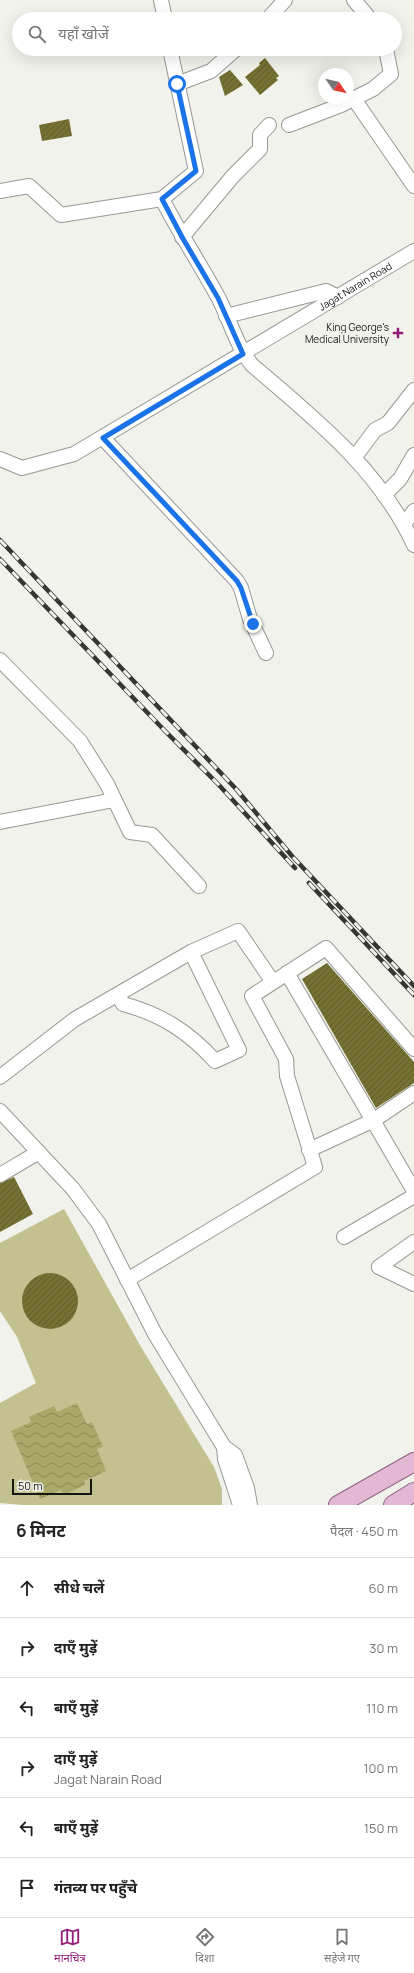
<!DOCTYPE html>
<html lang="hi">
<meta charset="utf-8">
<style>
body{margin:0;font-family:Manrope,"Noto Sans Devanagari",sans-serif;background:#f6f6f6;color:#222}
.compass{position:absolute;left:318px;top:68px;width:36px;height:36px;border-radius:50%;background:#fff;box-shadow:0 4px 16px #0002;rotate:124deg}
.scale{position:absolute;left:12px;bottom:10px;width:80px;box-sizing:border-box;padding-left:4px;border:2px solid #151514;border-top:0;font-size:11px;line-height:14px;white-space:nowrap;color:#151514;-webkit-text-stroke:3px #f2f2ec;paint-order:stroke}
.stop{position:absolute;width:12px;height:12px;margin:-9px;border:3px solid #1a73e8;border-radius:50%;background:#fff}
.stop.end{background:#1a73e8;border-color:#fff;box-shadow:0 1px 4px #0008}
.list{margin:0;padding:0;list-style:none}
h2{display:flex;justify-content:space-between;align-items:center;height:52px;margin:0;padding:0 16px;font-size:17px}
h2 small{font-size:13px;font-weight:400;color:#767676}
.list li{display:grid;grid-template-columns:26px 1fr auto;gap:12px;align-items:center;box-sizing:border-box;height:60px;padding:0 16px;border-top:1px solid #e0e0e0}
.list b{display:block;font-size:15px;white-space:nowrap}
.list p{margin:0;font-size:13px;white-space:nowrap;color:#767676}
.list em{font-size:13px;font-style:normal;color:#767676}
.icon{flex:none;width:22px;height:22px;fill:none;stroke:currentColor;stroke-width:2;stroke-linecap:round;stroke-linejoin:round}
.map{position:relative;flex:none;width:414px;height:1505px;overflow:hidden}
.search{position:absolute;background:#fff;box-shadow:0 4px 16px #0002;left:12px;right:12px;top:12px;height:44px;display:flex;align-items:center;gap:10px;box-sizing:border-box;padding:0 14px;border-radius:22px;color:#767676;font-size:15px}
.sheet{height:412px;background:#fff}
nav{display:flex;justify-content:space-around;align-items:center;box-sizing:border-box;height:56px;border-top:1px solid #e0e0e0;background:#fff;font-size:11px;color:#767676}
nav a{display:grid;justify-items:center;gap:2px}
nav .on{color:#931c79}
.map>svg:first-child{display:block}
.green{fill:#c3c18f}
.water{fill:url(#water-waves)}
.building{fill:url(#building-hatch)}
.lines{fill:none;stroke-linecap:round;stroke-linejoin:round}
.minor-casing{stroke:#989894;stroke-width:16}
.major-casing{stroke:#8d607f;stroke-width:20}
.minor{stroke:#fff;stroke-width:14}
.major{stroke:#e2b8d5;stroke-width:18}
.rail-casing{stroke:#363634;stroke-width:4.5}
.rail{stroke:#f2f2ec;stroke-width:3;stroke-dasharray:9;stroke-linecap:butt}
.route{stroke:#1a73e8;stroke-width:5}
.poi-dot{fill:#931c79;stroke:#f2f2ec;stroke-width:1.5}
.labels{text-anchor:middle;stroke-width:4;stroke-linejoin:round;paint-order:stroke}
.street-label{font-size:10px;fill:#151514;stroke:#f2f2ec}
.poi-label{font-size:10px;fill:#151514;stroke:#f2f2ec;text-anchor:end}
</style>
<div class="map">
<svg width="414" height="1505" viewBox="0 0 414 1505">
<defs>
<pattern id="water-waves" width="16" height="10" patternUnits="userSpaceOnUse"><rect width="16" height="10" fill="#aaa868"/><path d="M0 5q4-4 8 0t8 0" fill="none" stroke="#898854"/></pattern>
<pattern id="building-hatch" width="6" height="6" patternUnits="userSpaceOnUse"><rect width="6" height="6" fill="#757133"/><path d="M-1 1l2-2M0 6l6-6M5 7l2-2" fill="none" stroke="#5f5c2a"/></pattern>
</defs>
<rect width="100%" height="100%" fill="#f2f2ec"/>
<path class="green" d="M 64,1209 L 141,1347 L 214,1467 L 222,1489 L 222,1505 L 23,1505 L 0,1503 L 0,1403 L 36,1383 L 17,1337 L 0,1311 L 0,1243 Z"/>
<path class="water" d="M 77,1403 L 87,1424 L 92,1422 L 103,1447 L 97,1449 L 106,1471 L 84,1481 L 85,1485 L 64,1495 L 61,1490 L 40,1499 L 11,1431 L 31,1422 L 29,1417 L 54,1406 L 57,1412 Z"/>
<g class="building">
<path d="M 265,58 L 279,76 L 276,78 L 278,80 L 260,95 L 245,77 L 260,65 L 259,63 Z"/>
<path d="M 230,70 L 243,85 L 225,96 L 219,77 Z"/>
<path d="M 69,119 L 72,136 L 42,141 L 39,125 Z"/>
<path d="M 327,963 L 414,1062 L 414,1083 L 376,1108 L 302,979 Z"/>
<path d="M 14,1177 L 33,1214 L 0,1232 L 0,1183 Z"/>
<circle cx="50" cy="1301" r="28"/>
</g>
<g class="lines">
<g class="minor-casing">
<g id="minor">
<path d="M 161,0 L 165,19"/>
<path d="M 354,0 L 370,19"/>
<path d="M 268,19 L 285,0"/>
<path d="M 177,84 L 211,71 L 236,49"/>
<path d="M 354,99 L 414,186"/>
<path d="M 289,125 L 341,105 L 373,89 L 391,74 L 386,49"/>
<path d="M 0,191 L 29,186 L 61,215 L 162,199 L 196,171 L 170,49"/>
<path d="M 162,199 C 179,232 200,264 218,297 C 230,320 236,345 252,365 C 314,418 379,469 414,545"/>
<path d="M 182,237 L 233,176 L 260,149 L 260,135 L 269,125"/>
<path d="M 226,316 L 326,291 L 338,297"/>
<path d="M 103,438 L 237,581 L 241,588 L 250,619 L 266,653"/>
<path d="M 354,458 L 375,430 L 388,423 L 414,390"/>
<path id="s1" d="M 0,459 L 22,468 L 74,454 L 414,251"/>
<path d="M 384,495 L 400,479 L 414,455"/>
<path d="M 404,524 L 414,511"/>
<path d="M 0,660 L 80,741 L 107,784 L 130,832 L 152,835 L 199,886"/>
<path d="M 0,822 L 114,800"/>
<path d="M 287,973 L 414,1191"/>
<path d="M 118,995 L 123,1004 C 161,1014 189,1032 215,1061 L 239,1050 L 191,952 L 238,931 L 273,982"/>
<path d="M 0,1077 L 75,1019 L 191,952"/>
<path d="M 0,1111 L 73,1189 L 99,1224 L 155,1334 L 224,1447 L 235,1455 L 247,1488 L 250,1505"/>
<path d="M 309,1150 L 374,1120 L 414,1093"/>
<path d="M 0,1175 L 39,1152"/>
<path d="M 344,1237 L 414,1196"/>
<path d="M 379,1267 L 414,1242"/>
<path d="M 379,1267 L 414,1284"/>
<path d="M 127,1280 L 315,1167 L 287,1076 L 286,1059 L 252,996 L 326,948 L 414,1049"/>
<path d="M 224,1447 L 225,1459 L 240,1505"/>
</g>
</g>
<g class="major-casing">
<g id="major">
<path d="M 338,1505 L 414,1462"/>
<path d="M 393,1505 L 414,1492"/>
</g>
</g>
<use href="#minor" class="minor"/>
<use href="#major" class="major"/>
<g class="rail-casing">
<g id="rail">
<path d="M 0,540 L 237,790 L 292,856 L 414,986"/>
<path d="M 0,559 L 165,731 L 218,784 L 295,868"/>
<path d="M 309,883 L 414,995"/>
</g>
</g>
<use href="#rail" class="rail"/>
</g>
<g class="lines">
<path class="route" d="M 177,84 L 196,171 L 162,199 L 182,237 L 218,298 L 243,354 L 103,438 L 237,581 L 241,588 L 253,624"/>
</g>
<path class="poi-dot" d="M396 327h4v4h4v4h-4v4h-4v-4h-4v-4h4z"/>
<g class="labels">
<g class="street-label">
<text dy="4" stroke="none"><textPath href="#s1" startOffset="405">Jagat Narain Road</textPath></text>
</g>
<g class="poi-label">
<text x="389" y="331">King George's<tspan x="389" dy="12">Medical University</tspan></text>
</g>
</g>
</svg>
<svg class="compass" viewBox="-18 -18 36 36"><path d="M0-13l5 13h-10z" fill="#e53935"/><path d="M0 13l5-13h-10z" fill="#767676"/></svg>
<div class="scale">50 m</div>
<div class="stop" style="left:177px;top:84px"></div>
<div class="stop end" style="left:253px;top:624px"></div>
<div class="search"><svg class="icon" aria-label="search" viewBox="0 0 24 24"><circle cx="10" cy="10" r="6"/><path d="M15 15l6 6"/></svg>यहाँ खोजें</div>
</div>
<section class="sheet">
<h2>6 मिनट<small>पैदल · 450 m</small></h2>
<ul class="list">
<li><svg class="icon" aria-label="ahead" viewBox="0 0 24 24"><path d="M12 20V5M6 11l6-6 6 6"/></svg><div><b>सीधे चलें</b></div><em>60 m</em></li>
<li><svg class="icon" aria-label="right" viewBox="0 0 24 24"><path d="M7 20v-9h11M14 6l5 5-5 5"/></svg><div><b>दाएँ मुड़ें</b></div><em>30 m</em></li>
<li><svg class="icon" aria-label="left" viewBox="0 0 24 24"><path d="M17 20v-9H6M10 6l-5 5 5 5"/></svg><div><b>बाएँ मुड़ें</b></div><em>110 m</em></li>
<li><svg class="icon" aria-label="right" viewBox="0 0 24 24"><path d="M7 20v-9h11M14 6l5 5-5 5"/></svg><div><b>दाएँ मुड़ें</b><p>Jagat Narain Road</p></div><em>100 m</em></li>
<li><svg class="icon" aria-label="left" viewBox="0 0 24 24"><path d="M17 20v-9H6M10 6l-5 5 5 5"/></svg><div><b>बाएँ मुड़ें</b></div><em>150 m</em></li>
<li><svg class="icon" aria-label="arrive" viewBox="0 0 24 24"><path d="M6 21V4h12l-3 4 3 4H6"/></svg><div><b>गंतव्य पर पहुँचे</b></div></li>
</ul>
</section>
<nav>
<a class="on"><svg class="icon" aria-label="map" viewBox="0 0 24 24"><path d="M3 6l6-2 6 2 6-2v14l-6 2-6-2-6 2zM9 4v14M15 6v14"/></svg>मानचित्र</a>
<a><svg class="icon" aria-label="directions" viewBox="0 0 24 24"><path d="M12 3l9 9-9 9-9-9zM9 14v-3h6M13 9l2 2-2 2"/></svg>दिशा</a>
<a><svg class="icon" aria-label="saved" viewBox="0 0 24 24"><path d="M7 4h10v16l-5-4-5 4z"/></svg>सहेजे गए</a>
</nav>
